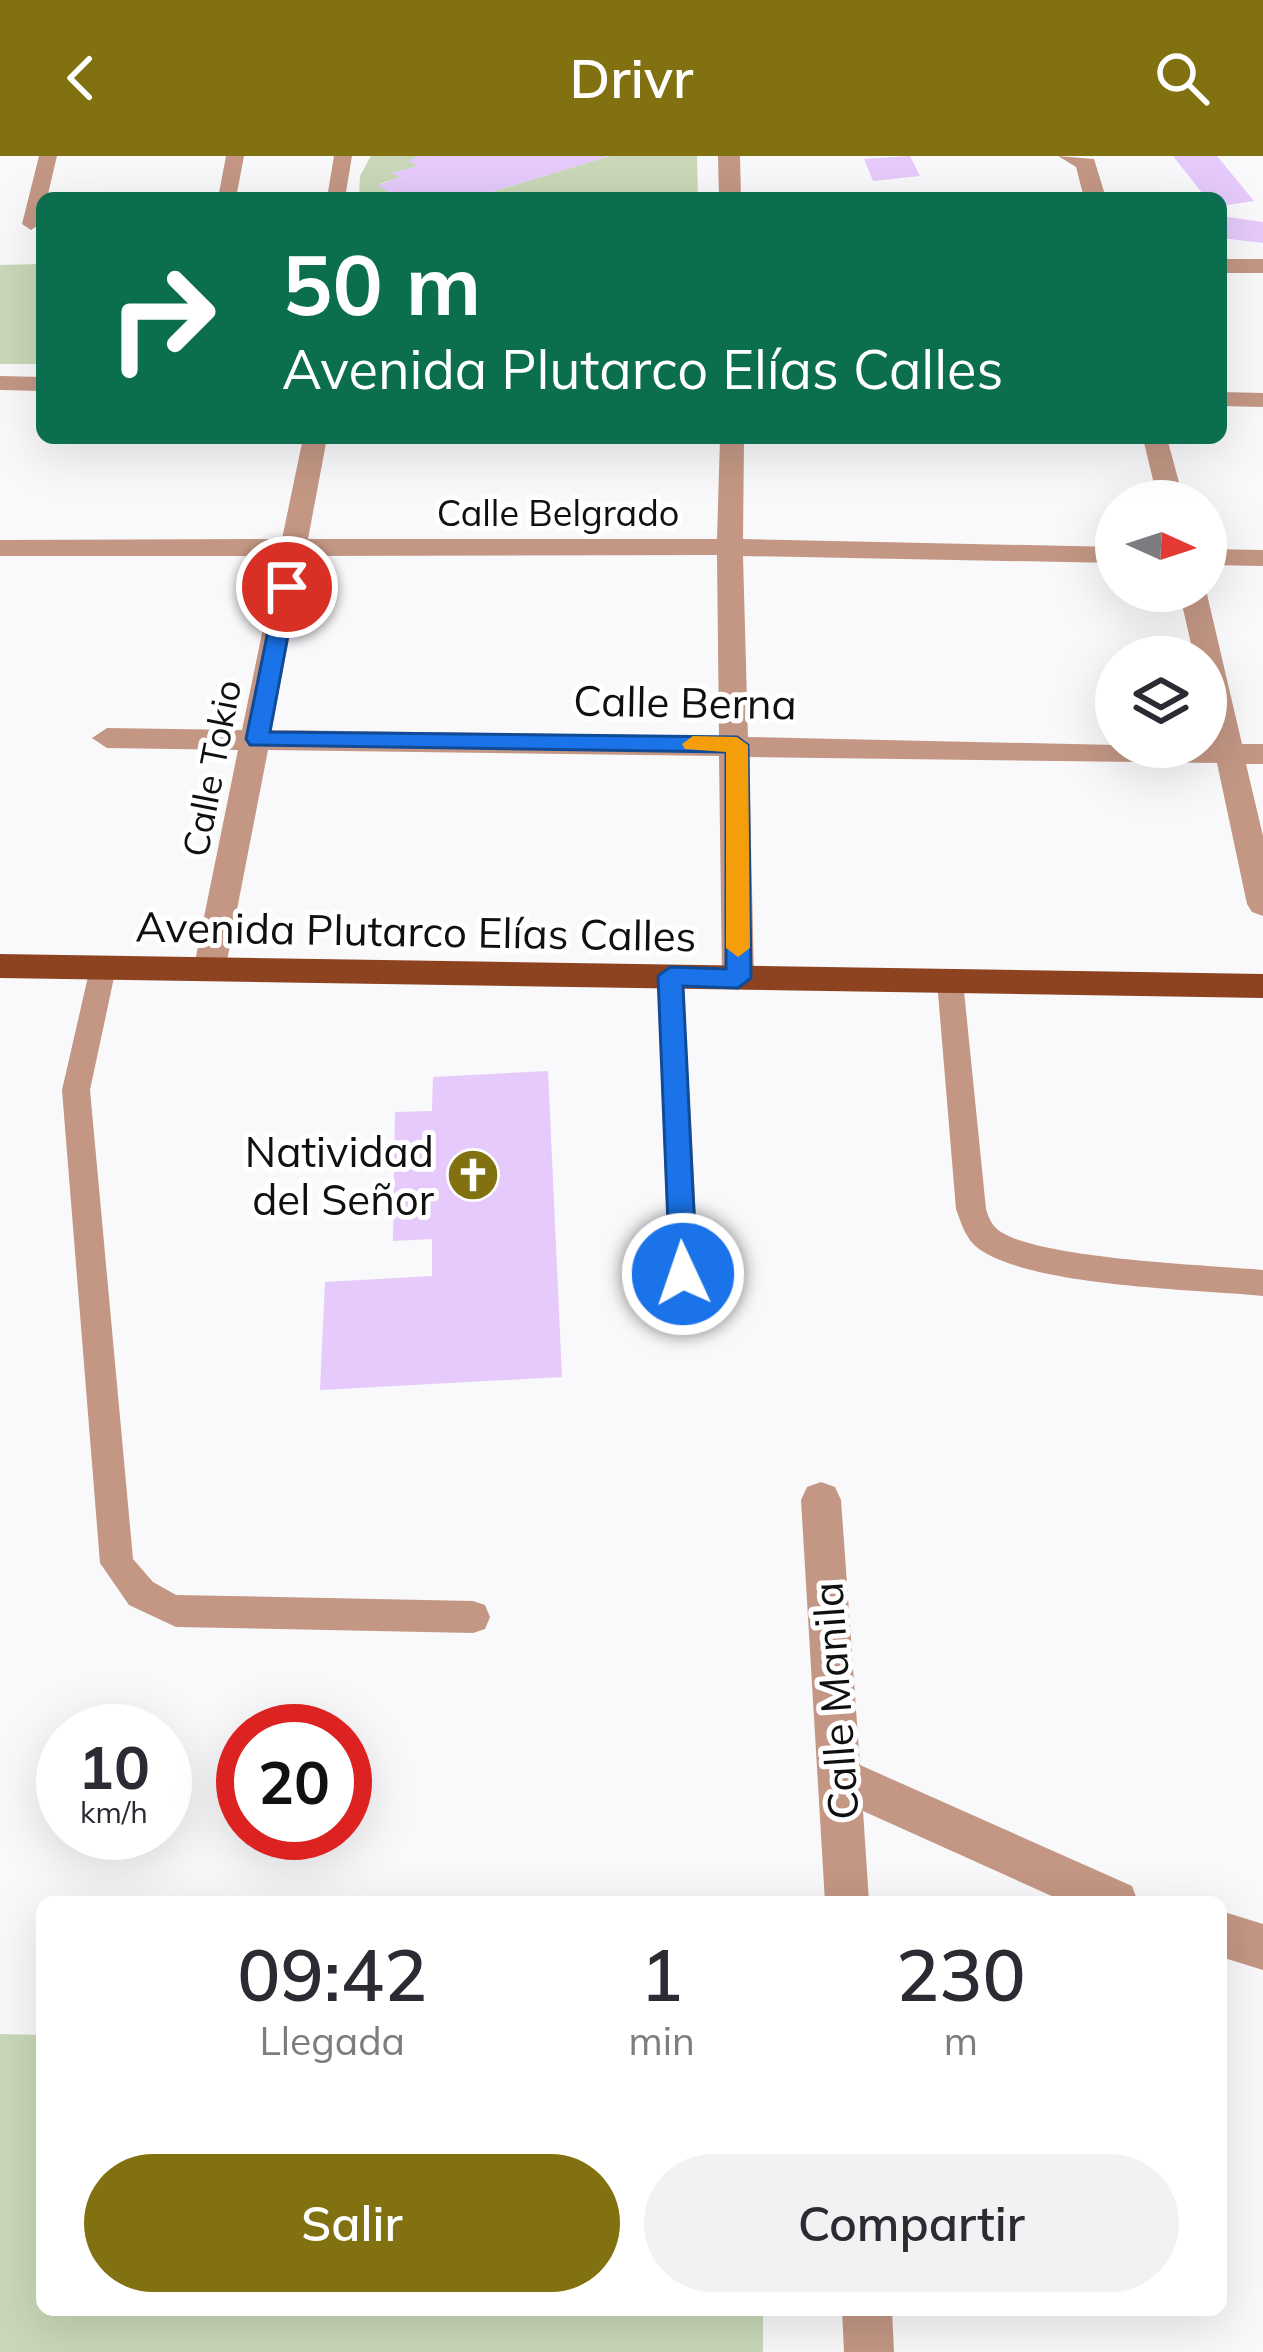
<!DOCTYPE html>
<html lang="es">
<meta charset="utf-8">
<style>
:root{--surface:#fff;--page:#f2f2f3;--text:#2b2b33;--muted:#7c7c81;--accent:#817111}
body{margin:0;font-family:Mulish,sans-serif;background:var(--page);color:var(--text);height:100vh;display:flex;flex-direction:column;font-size:45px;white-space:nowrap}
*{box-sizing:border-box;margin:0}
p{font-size:39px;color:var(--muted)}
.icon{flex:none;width:66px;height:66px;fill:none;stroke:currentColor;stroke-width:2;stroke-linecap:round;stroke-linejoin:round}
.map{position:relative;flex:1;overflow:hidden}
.sheet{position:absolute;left:36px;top:1740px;width:1191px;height:420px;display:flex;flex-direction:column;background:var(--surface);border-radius:18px;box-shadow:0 12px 48px #0002}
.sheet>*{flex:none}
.banner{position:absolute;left:36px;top:36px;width:1191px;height:252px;border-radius:18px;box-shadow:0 12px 48px #0002;background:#0b6e4f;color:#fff;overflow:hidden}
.needle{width:78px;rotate:93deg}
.fabs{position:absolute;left:1095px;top:324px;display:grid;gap:24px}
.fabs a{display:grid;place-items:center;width:132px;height:132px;border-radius:50%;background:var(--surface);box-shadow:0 12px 48px #0002;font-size:60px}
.speed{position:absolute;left:36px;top:1548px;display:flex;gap:24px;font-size:60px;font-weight:700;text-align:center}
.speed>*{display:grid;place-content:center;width:156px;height:156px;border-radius:50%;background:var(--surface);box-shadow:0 12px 48px #0002;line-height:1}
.speed small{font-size:30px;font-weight:400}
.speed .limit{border:18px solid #d22;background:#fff;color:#111}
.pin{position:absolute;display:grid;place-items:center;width:102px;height:102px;color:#fff;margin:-51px;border:6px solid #fff;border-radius:50%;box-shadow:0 3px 12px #0007}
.me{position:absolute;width:132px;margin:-66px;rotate:357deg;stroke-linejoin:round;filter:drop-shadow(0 0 9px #0008)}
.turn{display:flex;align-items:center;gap:42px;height:252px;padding:0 48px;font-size:54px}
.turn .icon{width:156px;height:156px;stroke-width:2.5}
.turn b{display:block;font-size:84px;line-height:102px}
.eta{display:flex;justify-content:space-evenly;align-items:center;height:204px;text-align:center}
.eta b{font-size:72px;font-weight:600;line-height:84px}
.primary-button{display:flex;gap:24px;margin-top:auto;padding:24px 48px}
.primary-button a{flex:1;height:138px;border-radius:72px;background:var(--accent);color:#fff;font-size:48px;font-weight:600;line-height:138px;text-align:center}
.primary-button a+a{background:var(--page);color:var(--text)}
header{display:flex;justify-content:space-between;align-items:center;height:156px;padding:0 48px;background:var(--accent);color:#fff;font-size:54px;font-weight:600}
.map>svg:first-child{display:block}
.green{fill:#c9d8b8}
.building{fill:#e5cafb}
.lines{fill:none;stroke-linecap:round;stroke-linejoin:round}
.lane{fill:#c39784;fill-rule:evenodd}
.street{fill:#c39784;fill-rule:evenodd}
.primary{fill:#8d4320;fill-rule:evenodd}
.route{fill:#1a73e8;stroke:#114b97;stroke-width:3}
.slow{fill:#f59e0b}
.labels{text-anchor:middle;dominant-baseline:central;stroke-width:10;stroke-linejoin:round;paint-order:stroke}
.far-street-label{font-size:36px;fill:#101010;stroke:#fff}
.street-label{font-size:42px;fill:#101010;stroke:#fff}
.poi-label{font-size:42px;fill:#101010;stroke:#fff;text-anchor:end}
</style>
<header><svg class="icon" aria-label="back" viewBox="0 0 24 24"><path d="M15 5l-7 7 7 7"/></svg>Drivr<svg class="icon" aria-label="search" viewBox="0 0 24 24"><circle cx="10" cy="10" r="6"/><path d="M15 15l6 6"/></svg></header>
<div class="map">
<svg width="1263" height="2196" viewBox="0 0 1263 2196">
<rect width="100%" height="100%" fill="#f9f9fb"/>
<g class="green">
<path d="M371,0H419L418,10L392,17L401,21L379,28L398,42H359L360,20Z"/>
<path d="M609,0H697L698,42H472Z"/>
<path d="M42,108V208H0V109Z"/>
<path d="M0,1878L42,1879V2154H763V2196H0Z"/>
</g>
<g class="building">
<path d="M419,0H605L606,1L472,42H398L378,29L401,21L390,17L418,10L408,5Z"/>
<path d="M910,0L920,20L873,25L864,3Z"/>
<path d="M1173,0H1217L1254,45L1221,50V42H1206Z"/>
<path d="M1221,60L1263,66V87L1221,82Z"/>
<path d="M548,915L562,1221L320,1234L325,1126L432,1120V1083L393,1085L395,956L432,955L433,921Z"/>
</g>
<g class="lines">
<g class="lane">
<path d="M39,0H57L47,42H42L40,68L31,74L22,68Z"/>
<path d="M226,0H244L236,42H218Z"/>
<path d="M334,0H352L345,42H327Z"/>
<path d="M103,802L116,812L90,934L133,1403L153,1426L176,1439L473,1445L485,1449L490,1461L485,1473L473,1477L176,1471L129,1449L100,1407L62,934L90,812Z"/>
<path d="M670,810L683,820L699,1118L695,1127L684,1131L673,1127L669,1118L657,820Z"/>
<path d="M950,815L963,825L986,1053C989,1063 992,1070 1001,1076C1044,1103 1206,1109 1263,1114V1140C1193,1133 1034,1131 979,1093C966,1084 961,1067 956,1053L937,825Z"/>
</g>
<g class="street">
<path d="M718,0H740L741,42H719Z"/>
<path d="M1058,0L1094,3L1106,42H1084L1076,11Z"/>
<rect x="1221" y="103" width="42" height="14"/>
<path d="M0,220L42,221V235L0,234Z"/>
<path d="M1221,236L1263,237V251L1221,250Z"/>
<path d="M303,282H327L308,383H717L720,282H744L743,383L1116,391V407L743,400L748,581L1206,591L1212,587L1206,557V501H1194L1179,435L1206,434L1242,588H1263V608H1246L1263,680V760L1252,756L1247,748L1217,607L749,601L754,822L749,831H727L722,822L719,600L268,594L225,815L220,824H198L193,815L238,594L107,592L92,582L107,572L242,574L278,400H0V384L282,383ZM717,399L719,580L271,574L305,400Z"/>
<path d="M1143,282H1167L1184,345H1158Z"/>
<path d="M1206,393L1263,394V410L1206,409Z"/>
<path d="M821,1326L835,1331L841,1344L860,1609L1132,1730L1138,1746H1065L863,1655L869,1746H825L801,1344L807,1331Z"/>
<path d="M1221,1755L1263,1768V1814L1221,1801Z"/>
<path d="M842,2154H892L894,2196H844Z"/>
</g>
<path class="primary" d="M0,798L1263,818V842L0,822Z"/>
</g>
<path class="route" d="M287,425L297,431L270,576L737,581L748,589L751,822L738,832L683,830L697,1118L693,1126H674L670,1118L658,820L670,811L726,813V596L250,589L246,583L277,431Z"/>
<path class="slow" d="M693,580L737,581L748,589L750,792L738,801L726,792V596L685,593L682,588Z"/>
<defs>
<g id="church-disc" transform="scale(2.7)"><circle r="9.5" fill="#817111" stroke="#fff"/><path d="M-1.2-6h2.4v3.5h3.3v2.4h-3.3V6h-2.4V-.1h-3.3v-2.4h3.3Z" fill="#fff"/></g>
</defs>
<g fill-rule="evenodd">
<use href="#church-disc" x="473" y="1019"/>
</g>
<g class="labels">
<g class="far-street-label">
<text x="558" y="356">Calle Belgrado</text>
<text transform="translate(211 612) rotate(-79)">Calle Tokio</text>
</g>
<g class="street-label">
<text transform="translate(685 546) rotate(1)">Calle Berna</text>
<text transform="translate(416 775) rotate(1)">Avenida Plutarco Elías Calles</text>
<text transform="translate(835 1545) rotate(-94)">Calle Manila</text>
</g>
<g class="poi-label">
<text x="434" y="995">Natividad<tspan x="434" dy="48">del Señor</tspan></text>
</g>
</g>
</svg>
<div class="fabs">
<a><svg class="needle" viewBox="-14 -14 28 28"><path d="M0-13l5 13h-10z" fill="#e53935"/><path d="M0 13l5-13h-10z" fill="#7c7c81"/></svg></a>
<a><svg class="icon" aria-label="layers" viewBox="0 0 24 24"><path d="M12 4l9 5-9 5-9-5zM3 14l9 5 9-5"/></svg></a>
</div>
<div class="speed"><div>10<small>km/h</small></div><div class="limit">20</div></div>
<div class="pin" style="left:287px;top:431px;background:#d93025"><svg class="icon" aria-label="arrive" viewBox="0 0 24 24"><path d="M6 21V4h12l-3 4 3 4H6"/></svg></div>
<svg class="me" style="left:683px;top:1118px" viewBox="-20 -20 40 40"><circle r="17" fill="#1a73e8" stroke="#fff" stroke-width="3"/><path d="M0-11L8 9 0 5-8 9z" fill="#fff"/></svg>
<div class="banner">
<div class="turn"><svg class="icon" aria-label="right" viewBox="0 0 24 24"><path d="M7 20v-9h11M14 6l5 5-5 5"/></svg><div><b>50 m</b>Avenida Plutarco Elías Calles</div></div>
</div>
<section class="sheet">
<div class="eta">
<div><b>09:42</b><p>Llegada</p></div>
<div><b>1</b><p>min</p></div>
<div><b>230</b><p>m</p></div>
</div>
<div class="primary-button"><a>Salir</a><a>Compartir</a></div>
</section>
</div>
